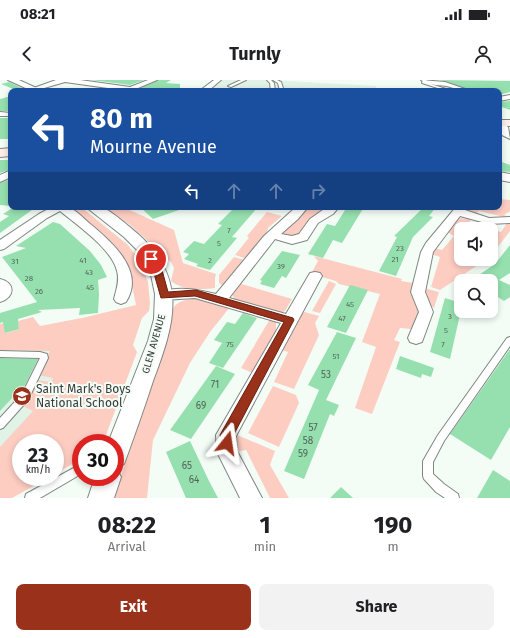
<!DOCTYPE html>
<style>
:root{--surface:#fff;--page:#f2f2f2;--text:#202124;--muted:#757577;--accent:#9a311a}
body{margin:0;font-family:"Fira Sans",sans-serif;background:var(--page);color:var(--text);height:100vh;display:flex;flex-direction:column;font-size:15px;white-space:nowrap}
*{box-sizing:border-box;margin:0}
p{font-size:13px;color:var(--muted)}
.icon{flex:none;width:22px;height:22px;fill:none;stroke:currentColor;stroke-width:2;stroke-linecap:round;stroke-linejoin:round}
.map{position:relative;height:418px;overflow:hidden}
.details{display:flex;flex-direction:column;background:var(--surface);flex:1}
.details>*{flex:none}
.top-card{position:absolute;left:8px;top:8px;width:494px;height:122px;border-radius:8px;box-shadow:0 2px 6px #0003;background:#1a4fa0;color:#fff;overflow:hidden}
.tools{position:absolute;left:454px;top:142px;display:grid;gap:8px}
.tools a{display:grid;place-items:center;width:44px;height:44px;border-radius:8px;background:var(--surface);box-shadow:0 2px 6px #0003;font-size:20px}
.speed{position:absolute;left:12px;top:354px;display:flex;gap:8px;font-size:20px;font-weight:700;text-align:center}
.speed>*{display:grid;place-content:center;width:52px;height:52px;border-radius:50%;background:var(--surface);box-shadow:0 2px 6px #0003;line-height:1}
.speed small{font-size:10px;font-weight:400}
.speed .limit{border:6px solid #d22;background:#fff;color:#111}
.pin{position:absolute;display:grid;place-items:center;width:34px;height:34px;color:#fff;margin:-17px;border:2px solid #fff;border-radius:50%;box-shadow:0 1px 4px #0007}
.me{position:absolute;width:44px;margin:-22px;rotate:15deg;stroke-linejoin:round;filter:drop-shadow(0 0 3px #0008)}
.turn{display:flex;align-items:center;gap:14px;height:84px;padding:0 16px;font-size:18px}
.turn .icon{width:52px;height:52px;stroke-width:2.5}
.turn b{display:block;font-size:28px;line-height:34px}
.lanes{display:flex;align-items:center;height:38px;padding:0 16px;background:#0003;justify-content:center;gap:20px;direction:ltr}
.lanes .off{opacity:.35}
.eta{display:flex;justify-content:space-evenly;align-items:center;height:68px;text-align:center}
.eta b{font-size:24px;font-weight:700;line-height:28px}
.action{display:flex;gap:8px;margin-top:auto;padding:8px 16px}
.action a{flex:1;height:46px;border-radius:8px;background:var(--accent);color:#fff;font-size:16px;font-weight:700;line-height:46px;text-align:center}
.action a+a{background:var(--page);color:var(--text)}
.status{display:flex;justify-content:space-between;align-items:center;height:28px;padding:0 20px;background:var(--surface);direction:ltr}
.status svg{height:11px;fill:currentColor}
header{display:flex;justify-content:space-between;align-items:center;height:52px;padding:0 16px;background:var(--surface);font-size:18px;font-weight:700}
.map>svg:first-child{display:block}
.built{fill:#e1f2e6}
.green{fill:#fdcdc2}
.building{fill:#96e0af}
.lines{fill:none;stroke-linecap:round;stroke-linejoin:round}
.service-casing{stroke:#7f8781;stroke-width:2}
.minor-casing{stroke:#7f8781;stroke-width:2}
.tertiary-casing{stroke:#7f8781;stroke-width:2}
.secondary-casing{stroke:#7f8781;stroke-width:2}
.service{fill:#fff;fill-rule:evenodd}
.minor{fill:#fff;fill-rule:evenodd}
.tertiary{fill:#fff;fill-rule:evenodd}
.secondary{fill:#fcede9;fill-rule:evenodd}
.route{fill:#9a311a;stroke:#642011}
.labels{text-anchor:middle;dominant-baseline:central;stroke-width:4;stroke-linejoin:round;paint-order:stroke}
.number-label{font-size:8px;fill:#516658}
.street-label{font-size:10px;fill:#3a3d3b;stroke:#f3fdf6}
.near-number-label{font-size:10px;fill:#516658}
.near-poi-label{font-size:12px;fill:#3a3d3b;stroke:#f3fdf6;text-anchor:start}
</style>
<div class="status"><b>08:21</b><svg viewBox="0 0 49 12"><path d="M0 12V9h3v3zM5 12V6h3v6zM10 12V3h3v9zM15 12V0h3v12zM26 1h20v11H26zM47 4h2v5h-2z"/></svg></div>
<header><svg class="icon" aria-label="back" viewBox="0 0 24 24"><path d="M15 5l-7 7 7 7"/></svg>Turnly<svg class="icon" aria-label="person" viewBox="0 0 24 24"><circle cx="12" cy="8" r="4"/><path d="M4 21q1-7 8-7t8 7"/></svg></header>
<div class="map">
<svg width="510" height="418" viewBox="0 0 510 418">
<rect width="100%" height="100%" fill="#f3fdf6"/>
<g class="built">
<path d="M222,0H272L376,6V11H208L212,7Z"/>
<path d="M82,238L38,330L0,372V255Z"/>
</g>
<g class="green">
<path d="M499,119L510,120V131L504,135L507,136L504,137L479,131L475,135L468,132L466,129L467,127H499Z"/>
<path d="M71,127H81L128,165L139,180L148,202L150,223L149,231L142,238L133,265L137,272L103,363H81V379L55,394V363H21V397H50L12,418H0V367L33,331L23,326L28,319L36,300L51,302L53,298L38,295L50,271L0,270V244L4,243L6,253L19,249L18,241L33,237L40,246L82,238L136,225C132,205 129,185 116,168Z"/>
<path d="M104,127H123L174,150L183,183L216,194L215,198V208C203,210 181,210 171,201L174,188L171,182L129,144Z"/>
<path d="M306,127H330C319,137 300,164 283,153V151L296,141Z"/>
<path d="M267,132L282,136L268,148L266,156L247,179L235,175L247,160L249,158L247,156Z"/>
<path d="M459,138L472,139L469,142L491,149H461V179H487L440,210L431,207L440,177L431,174L434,168L442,170L454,156L447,152Z"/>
<path d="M507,143H510V151L491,176V149L501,152Z"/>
<path d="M314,176L402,199L401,201L413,203L412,215L419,227V232L414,246L411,249L400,248L394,260L400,262L372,334L355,328L376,267L362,262L380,214L339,204L336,201L311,194L318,181Z"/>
<path d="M234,177L245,180L224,207L219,203V195Z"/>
<path d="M329,201L336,204L320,233L312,231Z"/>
<path d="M238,203L292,219L285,231L280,233L236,221L232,215Z"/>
<path d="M424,208L439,212L434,228C426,223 425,217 424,208Z"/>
<path d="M196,218L230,227L210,252L190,283L153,360L147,418H114L169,248C172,226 172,222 196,218Z"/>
<path d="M301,231L319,236L315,243L319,255L294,309L274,302L288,272L279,269Z"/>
<path d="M270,239L276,242V252L253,293L241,288Z"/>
<path d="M273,306L296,315L299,323L279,367L248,353Z"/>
<path d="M235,354L275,371L270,385L289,418H270L246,370L234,372Z"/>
</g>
<g class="building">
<path d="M91,0H144L130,5Z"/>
<path d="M158,0H171L166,3L180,4V11H155L141,8Z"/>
<path d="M439,0L510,1V12L499,15V11H472L445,1Z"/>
<path d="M9,2L28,11H18L1,4Z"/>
<path d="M11,16V31H0V19Z"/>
<path d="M510,21V30L499,26V22Z"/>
<rect x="0" y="38" width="11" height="21"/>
<path d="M0,80H11V89L0,93Z"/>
<path d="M499,81L510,85V92L499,91Z"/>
<path d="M11,99V126L0,125V103Z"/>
<path d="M14,127H36L0,153V142L9,136L3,134Z"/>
<path d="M140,127H182V129L153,139Z"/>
<path d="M235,127H258L232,157L237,158L210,190L196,186L198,184L184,179L189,174L183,172L194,161L204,164L222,145L218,144Z"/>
<path d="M347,127H364L342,163L333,160L323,178L308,174L327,144L335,146Z"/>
<path d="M424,127H436L429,136L433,137L413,157L396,196L379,191L397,157L394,156Z"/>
<path d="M53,142L60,144L90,171L101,185L107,197L98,200L99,214L98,233L79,235L80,228L38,230L42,232L18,239L19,249L5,253L3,242L0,243V233L37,222L2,177L26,168L16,166Z"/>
<path d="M510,165V193L499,200L510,205V217L504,221L498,217L491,222V201H470L495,184Z"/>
<path d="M282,171L300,175L286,198L282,196L274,208L260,204L262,201L260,200Z"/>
<path d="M350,205L368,210L346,253L327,247Z"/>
<path d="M445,218L461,223V230L450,279L430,272Z"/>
<path d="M243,233L257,238L223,288L209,283L222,263L214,260L227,242L235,244Z"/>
<path d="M337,252L356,258L326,320L339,325L334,336L330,334L304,399L284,391L319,310L308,305Z"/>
<path d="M510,269V347L491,380L450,354Z"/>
<path d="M400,276L434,288L431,297L422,294L421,298L396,289Z"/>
<path d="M0,278L38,279L21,313L17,317H13L0,331Z"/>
<path d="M216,286L235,294L191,359L170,350Z"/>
<path d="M190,361L209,401L218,418H186L166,372Z"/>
<path d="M493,390L510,401V418H477Z"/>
<path d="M341,407L353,418H330Z"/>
</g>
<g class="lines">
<g class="service-casing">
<g id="service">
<path d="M241,0H246L231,7L228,6Z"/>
<path d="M267,0H271L274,3L275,11H271L270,3Z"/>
<path d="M273,0H277L281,2L284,11H280L278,3Z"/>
<path d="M423,0H427L425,2L452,11H447L422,3Z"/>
<path d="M510,257V266L444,361L433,382V394L444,404L458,414L459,418H445L436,412L424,399L423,396V381L438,355L507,258Z"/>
<path d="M0,271L40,272L47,274L48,278L28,320L3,348L0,349V338L22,314L40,278L0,277Z"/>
<path d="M81,384V394L40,418H25L26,414Z"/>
</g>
</g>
<g class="minor-casing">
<g id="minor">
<path d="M56,0H80L130,7L148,0H157L131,11H122V10L65,2L34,11L31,9Z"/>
<path d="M214,0H221L208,11H201L202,9Z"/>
<path d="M421,0L445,2L471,11C462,11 455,8 446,6C436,4 429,7 421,0Z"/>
<path d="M510,15V19L499,21V17Z"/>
<path d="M0,32L11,33V36H0Z"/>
<path d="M499,41L508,47L510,59L502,55L499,47Z"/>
<path d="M11,90V97L0,102V95Z"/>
<path d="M52,127C57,127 65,125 70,128C77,131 83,138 89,143C111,161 146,191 126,222L121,224L116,222L114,219C116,211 120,200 117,191C112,169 78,146 60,131L47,138L4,169L0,170V160L39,134Z"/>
<path d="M296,127H308L298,139L281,154L292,156L299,154L310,139L327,127H339L333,134L318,143L307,160L292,164L275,159L229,218L286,234L310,193L315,192L320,193L322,196L236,356L237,371L262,418H240L217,372L216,355L281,243L195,218L164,220L159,218L157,215L159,212C179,206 197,209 216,214L264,156Z"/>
<path d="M456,127H468L465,130L489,138L510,137V143L489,144L460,136L433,172L425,212L433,232L422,262L416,264L410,262L408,258L419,232L411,212L421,172L426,163Z"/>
<path d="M0,199C15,202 16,217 0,222Z"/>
</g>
</g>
<g class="tertiary-casing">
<g id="tertiary">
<path d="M8,0H19L43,11H32Z"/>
<path d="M499,92L510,94V102L499,100Z"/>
<path d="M86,127C91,127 97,126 101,127C109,129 131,148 138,154C189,200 174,245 153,301C145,326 136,351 127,376L124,384L115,387V363H108L148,261L154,239L155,214L150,190L141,174L124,157Z"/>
<path d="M115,388L117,389L121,397L114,418H88L95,397H115Z"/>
</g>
</g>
<g class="secondary-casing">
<g id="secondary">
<rect x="499" y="40" width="11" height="6"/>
<path d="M11,68V76L0,77V69Z"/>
</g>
</g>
<use href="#service" class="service"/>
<use href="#minor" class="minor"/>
<use href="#tertiary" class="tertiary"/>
<use href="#secondary" class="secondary"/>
</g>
<path class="route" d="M151,176L154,177L162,190L168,212L196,210L293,238L294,240L233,356V363L231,367L227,369L222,367L220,355L284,242L195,216L161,218L153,190L146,179Z"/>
<defs>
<g id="school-disc" transform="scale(1)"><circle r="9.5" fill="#9a311a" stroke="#f3fdf6"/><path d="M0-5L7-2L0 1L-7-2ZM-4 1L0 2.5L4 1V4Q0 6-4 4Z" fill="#fff"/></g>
</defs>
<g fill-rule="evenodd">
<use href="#school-disc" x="22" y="316"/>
</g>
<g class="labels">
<g class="number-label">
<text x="229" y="150">7</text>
<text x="219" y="163">5</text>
<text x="400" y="168">23</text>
<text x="395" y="179">21</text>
<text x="83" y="180">41</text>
<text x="210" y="180">2</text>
<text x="15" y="181">31</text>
<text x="281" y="186">39</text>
<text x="89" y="192">43</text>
<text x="29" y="198">28</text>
<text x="90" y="207">45</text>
<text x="39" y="211">26</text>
<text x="350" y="224">45</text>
<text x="450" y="236">3</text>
<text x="342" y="238">47</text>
<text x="446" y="250">5</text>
<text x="230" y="264">75</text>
<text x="443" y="264">7</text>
<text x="336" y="276">51</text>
</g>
<g class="street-label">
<text transform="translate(154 264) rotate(-74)">GLEN AVENUE</text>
</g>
<g class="near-number-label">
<text x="326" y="295">53</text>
<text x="215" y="305">71</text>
<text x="201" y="326">69</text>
<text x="313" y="348">57</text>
<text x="308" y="361">58</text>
<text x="303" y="374">59</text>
<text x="187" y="386">65</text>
<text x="194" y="400">64</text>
</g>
<g class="near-poi-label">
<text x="36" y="309">Saint Mark's Boys<tspan x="36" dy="14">National School</tspan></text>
</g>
</g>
</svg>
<div class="tools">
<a><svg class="icon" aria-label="sound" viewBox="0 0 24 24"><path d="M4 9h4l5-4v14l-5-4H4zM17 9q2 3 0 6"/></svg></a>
<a><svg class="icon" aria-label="search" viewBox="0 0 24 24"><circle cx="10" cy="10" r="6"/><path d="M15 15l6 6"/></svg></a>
</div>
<div class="speed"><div>23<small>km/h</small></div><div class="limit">30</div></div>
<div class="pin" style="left:151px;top:179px;background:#d93025"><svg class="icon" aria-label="arrive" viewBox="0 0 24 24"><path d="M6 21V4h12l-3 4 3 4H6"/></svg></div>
<svg class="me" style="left:227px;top:363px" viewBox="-20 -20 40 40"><path d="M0-17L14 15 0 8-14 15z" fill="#9a311a" stroke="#fff" stroke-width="4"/></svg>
<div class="top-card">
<div class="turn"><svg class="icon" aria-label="left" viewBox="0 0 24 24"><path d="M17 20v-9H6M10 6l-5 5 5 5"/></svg><div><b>80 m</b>Mourne Avenue</div></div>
<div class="lanes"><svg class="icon" aria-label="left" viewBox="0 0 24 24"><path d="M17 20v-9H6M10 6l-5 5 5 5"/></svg><svg class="icon off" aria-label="ahead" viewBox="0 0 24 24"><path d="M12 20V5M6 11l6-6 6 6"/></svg><svg class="icon off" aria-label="ahead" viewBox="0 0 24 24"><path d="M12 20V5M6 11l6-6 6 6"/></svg><svg class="icon off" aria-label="right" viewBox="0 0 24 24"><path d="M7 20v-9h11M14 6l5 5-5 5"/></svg></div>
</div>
</div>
<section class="details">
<div class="eta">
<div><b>08:22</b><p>Arrival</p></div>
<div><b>1</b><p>min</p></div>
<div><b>190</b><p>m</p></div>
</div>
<div class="action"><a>Exit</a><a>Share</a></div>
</section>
